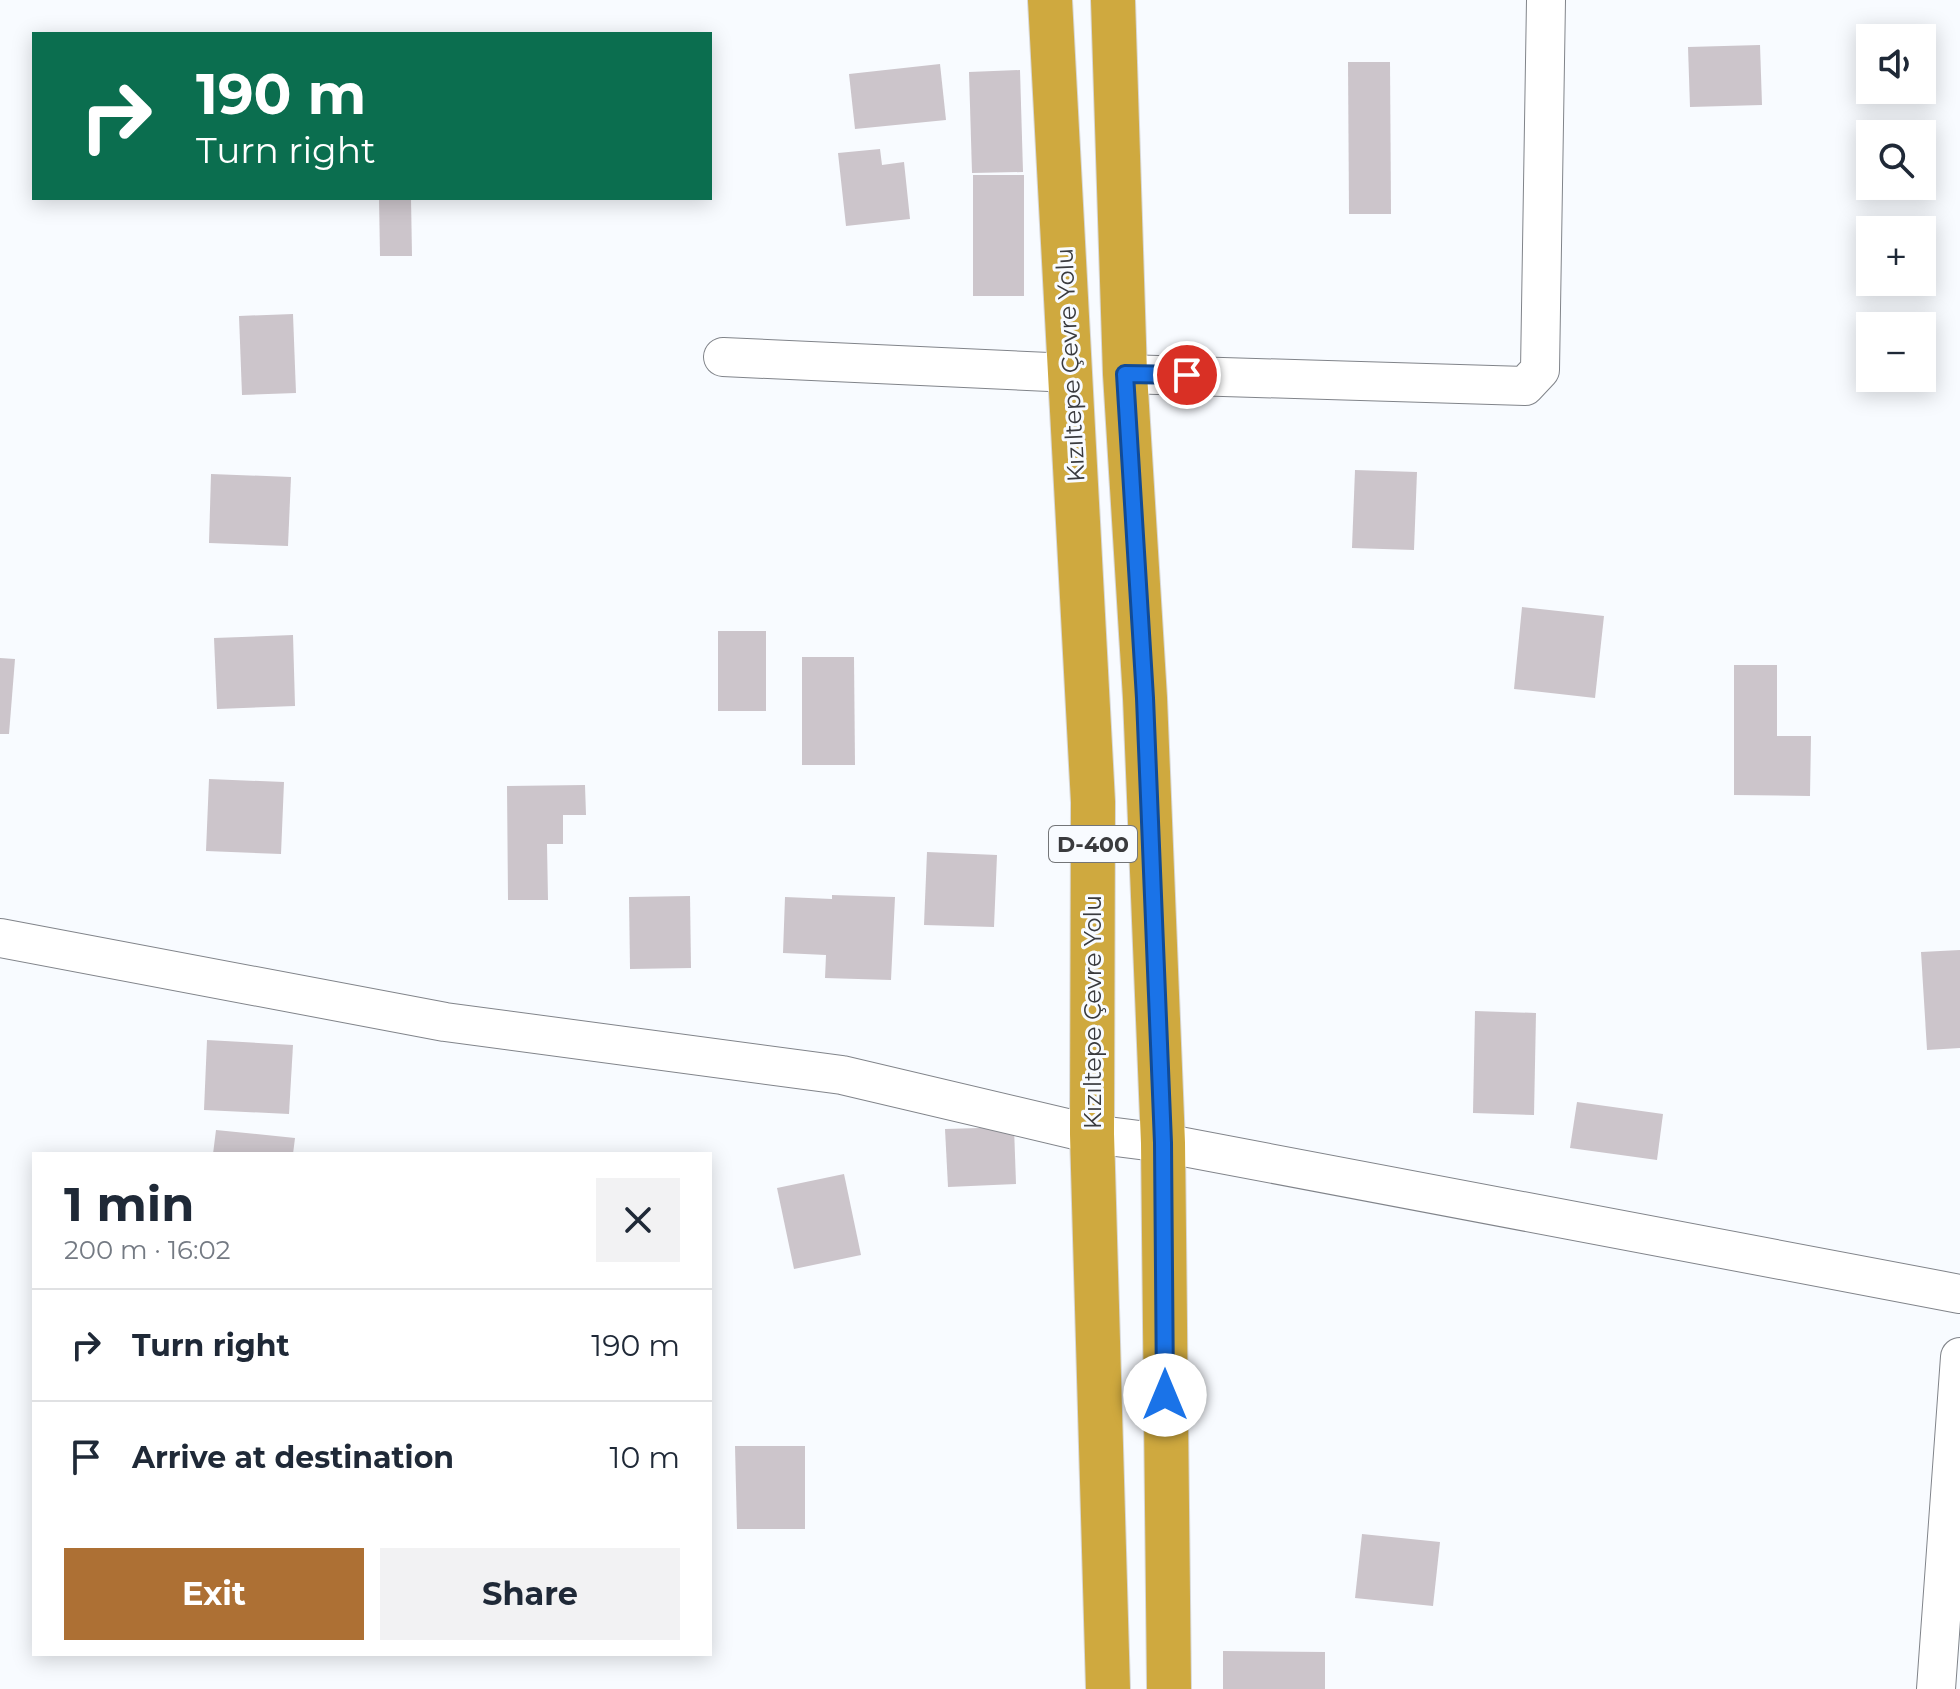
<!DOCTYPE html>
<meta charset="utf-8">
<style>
:root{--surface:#fff;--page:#f2f2f3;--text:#1f2937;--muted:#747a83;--line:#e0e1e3;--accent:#ad7034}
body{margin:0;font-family:Montserrat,sans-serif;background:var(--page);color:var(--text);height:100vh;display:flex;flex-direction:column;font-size:30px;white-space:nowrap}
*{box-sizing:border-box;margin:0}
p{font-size:26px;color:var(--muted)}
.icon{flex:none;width:44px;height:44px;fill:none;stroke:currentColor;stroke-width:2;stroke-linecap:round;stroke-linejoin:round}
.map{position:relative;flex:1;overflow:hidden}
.drawer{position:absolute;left:32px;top:1152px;width:680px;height:504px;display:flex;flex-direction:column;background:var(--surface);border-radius:0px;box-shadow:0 4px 20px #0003}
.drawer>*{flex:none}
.guide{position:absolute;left:32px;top:32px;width:680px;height:168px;border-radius:0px;box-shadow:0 4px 20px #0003;background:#0b6e4f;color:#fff;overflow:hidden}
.fabs{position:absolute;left:1856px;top:24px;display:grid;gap:16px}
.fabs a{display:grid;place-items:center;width:80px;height:80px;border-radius:0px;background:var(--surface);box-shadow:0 4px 20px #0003;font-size:40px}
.pin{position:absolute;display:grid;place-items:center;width:68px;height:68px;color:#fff;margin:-34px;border:4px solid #fff;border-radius:50%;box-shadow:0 2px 8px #0007}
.me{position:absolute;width:88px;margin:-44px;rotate:0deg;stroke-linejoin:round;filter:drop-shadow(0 0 6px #0008)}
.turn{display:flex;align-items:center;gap:28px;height:168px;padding:0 32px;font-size:36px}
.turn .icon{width:104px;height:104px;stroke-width:2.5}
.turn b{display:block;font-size:56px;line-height:68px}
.round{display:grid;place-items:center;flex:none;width:84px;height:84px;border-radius:0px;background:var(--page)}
.head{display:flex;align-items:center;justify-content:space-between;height:136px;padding:0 32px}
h1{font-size:48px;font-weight:700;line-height:60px}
.cta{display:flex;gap:16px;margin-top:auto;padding:16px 32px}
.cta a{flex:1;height:92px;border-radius:0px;background:var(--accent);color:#fff;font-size:32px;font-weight:700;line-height:92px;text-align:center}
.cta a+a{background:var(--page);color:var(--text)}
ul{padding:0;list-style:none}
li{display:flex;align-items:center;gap:24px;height:112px;padding:0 32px;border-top:2px solid var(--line)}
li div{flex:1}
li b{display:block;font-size:30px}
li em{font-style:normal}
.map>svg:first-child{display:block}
.building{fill:#ccc5cb}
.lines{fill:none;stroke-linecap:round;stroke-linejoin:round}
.street-casing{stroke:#81848a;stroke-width:40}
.highway-casing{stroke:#d8d8d8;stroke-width:46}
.street{stroke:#fff;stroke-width:38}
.highway{stroke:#cfa93f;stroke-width:44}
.route-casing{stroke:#114b97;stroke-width:20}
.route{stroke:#1a73e8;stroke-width:14}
.labels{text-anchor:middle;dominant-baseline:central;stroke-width:6;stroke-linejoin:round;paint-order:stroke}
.shield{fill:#f8fbff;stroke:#737578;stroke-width:2}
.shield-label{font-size:22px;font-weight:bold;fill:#3a3b3e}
.street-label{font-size:24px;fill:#3a3b3e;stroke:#f8fbff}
</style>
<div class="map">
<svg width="1960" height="1689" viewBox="0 0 1960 1689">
<rect width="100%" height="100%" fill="#f8fbff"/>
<g class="building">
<path d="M1760,45L1762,105L1690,107L1688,47Z"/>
<path d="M1348,62H1390L1391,214H1349Z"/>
<path d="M940,64L946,120L855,129L849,74Z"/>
<path d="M1020,70L1023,172L972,173L969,72Z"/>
<path d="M880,149L882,165L904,162L910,219L846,226L838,153Z"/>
<rect x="973" y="175" width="51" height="121"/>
<path d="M379,198H411L412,256H380Z"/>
<path d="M293,314L296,393L242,395L239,316Z"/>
<path d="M1355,470L1417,472L1414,550L1352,548Z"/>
<path d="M211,474L291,477L288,546L209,543Z"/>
<path d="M1522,607L1604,616L1595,698L1514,689Z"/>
<rect x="718" y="631" width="48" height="80"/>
<path d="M293,635L295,706L217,709L214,638Z"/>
<path d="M802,657H854L855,765H802Z"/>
<path d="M0,658L15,659L9,734H0Z"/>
<path d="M1734,665H1777V736H1811L1810,796L1734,795Z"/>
<path d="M209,779L284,782L281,854L206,851Z"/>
<path d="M585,785L586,815H563V844H547L548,900H508L507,786Z"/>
<path d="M927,852L997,855L994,927L924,925Z"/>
<path d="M832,895L895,897L891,980L825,978L826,955L783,953L785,897L832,899Z"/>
<path d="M690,896L691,968L630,969L629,897Z"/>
<path d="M1960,950V1048L1927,1050L1921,952Z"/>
<path d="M1475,1011L1536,1013L1534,1115L1473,1113Z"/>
<path d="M207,1040L293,1045L289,1114L204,1110Z"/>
<path d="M1577,1102L1663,1114L1657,1160L1570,1148Z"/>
<path d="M1014,1127L1016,1184L948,1187L945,1129Z"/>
<path d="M216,1130L295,1138L293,1154H213Z"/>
<path d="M844,1174L861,1255L794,1269L777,1188Z"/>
<path d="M735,1446H805V1529H737Z"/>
<path d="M1362,1534L1440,1542L1433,1606L1355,1598Z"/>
<path d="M1223,1651L1325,1652V1689H1223Z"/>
</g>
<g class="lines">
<g class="street-casing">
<g id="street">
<path d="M723,357L1071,373"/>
<path d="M1125,374L1525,386L1540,370L1546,0"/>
<path d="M0,938L445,1022L842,1075L1092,1134L1163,1143L1960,1294"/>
<path d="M1936,1689L1960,1357"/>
</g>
</g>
<g class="highway-casing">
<g id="highway">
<path d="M1050,0L1093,802L1092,1134L1108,1689"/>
<path d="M1113,0L1125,374L1145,698L1163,1143L1169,1689"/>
</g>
</g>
<use href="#street" class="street"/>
<use href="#highway" class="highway"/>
</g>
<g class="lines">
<g class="route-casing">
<path id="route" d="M1165,1395L1163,1143L1145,698L1125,374L1187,375"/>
</g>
<use href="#route" class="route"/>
</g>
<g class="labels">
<rect class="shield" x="1049" y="826" width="88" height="36" rx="6"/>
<g class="shield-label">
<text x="1093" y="844">D-400</text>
</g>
<g class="street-label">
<text transform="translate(1070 365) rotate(-93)">Kızıltepe Çevre Yolu</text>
<text transform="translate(1092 1012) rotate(-90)">Kızıltepe Çevre Yolu</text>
</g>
</g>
</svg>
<div class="fabs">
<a><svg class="icon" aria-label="sound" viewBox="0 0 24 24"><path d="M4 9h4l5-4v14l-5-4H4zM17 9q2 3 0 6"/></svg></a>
<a><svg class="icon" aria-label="search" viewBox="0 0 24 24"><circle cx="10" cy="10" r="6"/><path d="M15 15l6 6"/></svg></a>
<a>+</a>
<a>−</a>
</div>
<div class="pin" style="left:1187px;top:375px;background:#d93025"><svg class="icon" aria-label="arrive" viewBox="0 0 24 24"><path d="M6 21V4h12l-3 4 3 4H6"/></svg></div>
<svg class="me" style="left:1165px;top:1395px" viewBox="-20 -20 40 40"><circle r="19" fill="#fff"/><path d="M0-13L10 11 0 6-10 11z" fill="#1a73e8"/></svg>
<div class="guide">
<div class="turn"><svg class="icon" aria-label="right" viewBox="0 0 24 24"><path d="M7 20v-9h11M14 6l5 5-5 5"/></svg><div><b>190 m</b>Turn right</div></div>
</div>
<section class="drawer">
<div class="head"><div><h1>1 min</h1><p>200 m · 16:02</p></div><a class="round"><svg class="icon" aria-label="close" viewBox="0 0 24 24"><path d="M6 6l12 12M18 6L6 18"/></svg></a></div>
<ul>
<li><svg class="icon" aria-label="right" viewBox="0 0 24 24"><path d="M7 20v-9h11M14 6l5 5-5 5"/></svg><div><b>Turn right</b></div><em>190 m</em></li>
<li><svg class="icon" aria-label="arrive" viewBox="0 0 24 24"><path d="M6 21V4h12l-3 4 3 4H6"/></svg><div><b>Arrive at destination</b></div><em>10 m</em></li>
</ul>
<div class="cta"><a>Exit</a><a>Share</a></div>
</section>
</div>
